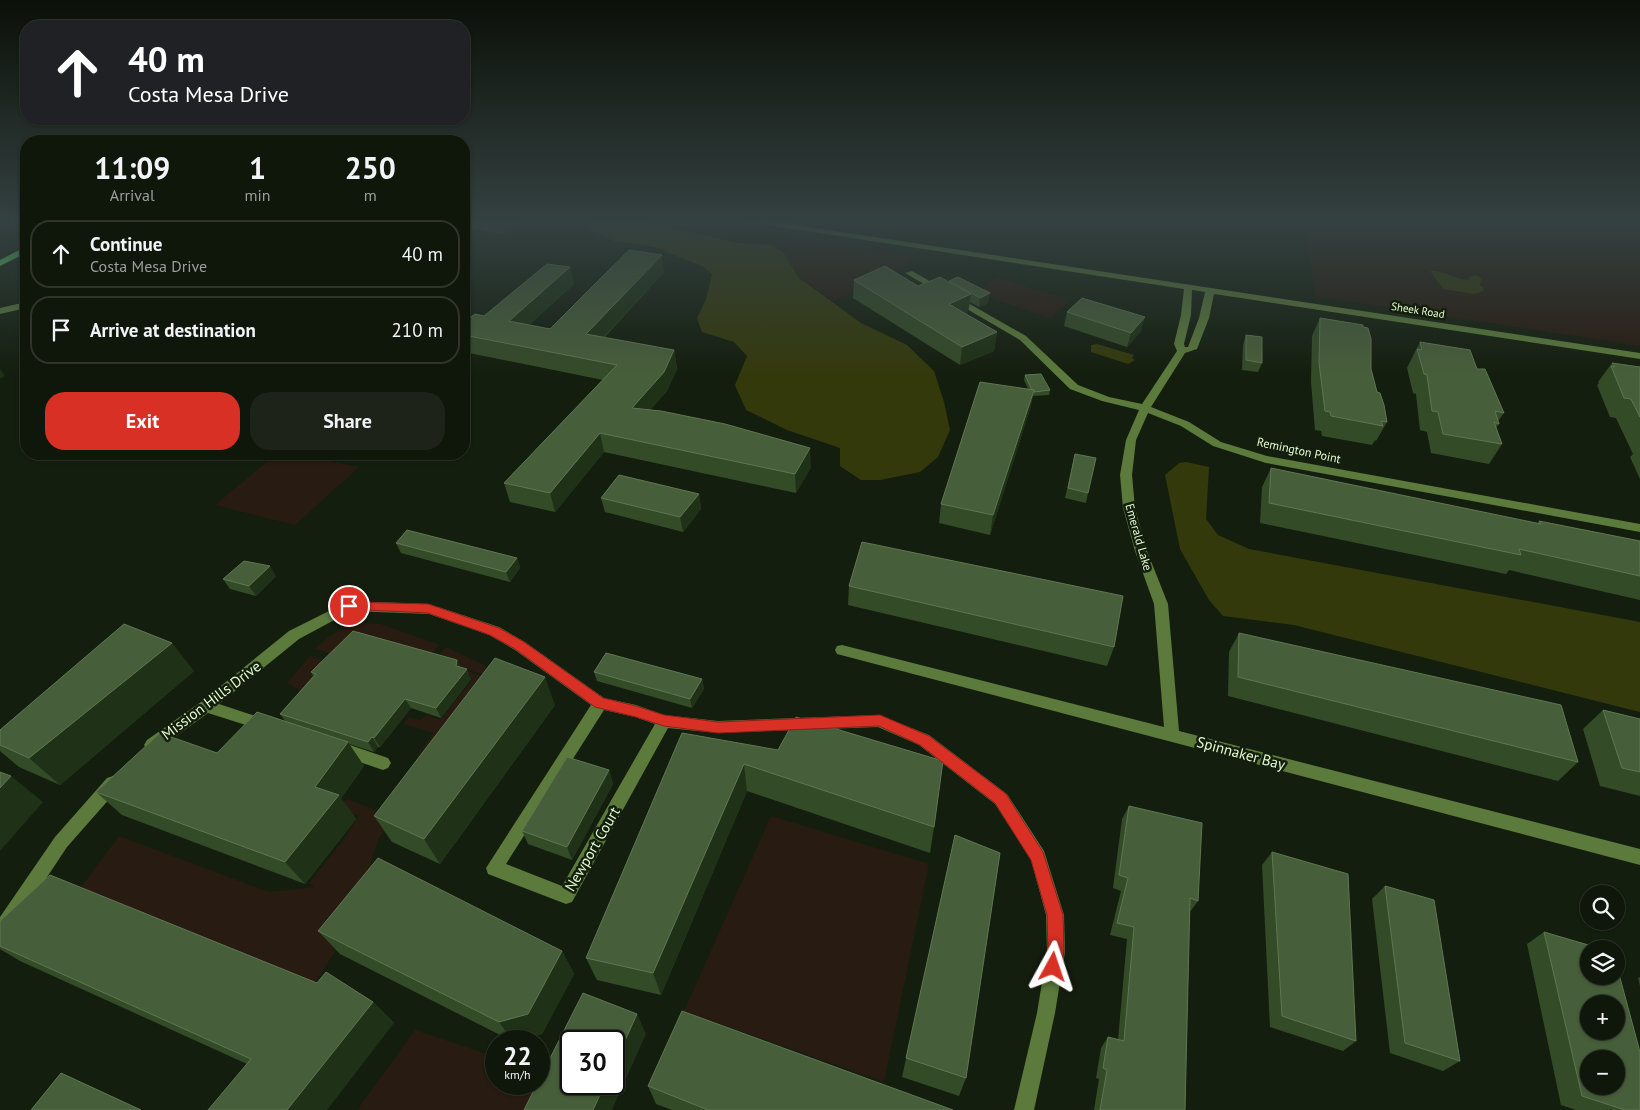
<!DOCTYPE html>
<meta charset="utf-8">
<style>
:root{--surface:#0f160a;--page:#1d2318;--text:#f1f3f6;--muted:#9b9f9c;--line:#2f352b;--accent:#d93025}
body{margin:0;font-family:"PT Sans",sans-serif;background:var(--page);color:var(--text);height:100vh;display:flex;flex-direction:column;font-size:19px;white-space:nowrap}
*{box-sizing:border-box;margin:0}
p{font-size:16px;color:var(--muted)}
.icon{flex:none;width:28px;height:28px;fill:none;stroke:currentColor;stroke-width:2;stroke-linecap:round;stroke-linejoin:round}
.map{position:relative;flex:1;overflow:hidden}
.details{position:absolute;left:20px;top:135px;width:450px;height:325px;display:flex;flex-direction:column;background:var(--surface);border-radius:20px;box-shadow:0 1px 4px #0004,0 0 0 1px var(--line)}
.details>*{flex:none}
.hud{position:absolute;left:20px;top:20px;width:450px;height:105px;border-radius:20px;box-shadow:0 1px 4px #0004,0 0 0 1px var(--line);background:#202124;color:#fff;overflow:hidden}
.fabs{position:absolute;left:1580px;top:885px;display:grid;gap:10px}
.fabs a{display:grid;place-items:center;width:45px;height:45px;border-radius:50%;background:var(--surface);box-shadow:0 1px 4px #0004,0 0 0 1px var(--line);font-size:25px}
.speed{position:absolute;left:485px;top:1030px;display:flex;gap:10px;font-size:25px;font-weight:700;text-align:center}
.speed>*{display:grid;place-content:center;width:65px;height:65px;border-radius:50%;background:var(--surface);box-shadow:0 1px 4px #0004,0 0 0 1px var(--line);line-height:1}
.speed small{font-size:12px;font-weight:400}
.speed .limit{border:2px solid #111;border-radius:8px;background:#fff;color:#111}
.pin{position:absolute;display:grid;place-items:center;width:42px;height:42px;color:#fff;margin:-21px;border:2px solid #fff;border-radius:50%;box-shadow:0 1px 5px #0007}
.me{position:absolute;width:55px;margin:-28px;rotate:5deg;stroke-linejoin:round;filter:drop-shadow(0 0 4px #0008)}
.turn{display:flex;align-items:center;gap:18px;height:105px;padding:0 25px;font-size:22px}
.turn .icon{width:65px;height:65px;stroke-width:2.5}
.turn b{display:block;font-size:35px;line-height:42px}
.eta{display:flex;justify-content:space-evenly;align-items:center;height:85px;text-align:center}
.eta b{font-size:30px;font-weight:800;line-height:35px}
.button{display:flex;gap:10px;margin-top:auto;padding:10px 25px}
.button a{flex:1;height:58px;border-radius:20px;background:var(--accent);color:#fff;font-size:20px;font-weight:800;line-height:58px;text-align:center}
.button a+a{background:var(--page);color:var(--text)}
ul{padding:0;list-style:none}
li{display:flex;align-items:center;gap:15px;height:68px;margin:0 10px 8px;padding:0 15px;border:2px solid var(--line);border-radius:20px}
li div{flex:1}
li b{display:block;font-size:19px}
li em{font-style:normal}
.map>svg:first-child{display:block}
.green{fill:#281b11}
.water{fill:#34390c}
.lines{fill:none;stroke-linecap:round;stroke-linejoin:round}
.minor{fill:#5b7a3c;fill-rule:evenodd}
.major{fill:#5ef36b;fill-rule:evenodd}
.wall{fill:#344b28}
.shaded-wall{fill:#1f3116}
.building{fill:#475e3a;stroke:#5f7751;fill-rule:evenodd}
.route{fill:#d93025;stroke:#8d1f18}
.labels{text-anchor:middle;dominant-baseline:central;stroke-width:5;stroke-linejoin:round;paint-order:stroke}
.far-street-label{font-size:11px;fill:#e2fbcf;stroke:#141e0e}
.street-label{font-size:12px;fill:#e2fbcf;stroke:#141e0e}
.near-street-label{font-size:15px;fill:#e2fbcf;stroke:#141e0e}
</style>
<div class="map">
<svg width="1640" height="1110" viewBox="0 0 1640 1110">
<rect width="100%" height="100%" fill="#141e0e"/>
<g class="green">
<path d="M1305,220H1640V346L1315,296Z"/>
<path d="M795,237L912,256L907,266L834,301L798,276L783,250Z"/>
<path d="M997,277L1069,300L1051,318L976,293Z"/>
<path d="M276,454H295L359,467L295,525L215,505Z"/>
<path d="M358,623L381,624L440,645L430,655L332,654L315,649C328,636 339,629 358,623Z"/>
<path d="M446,647L488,667L486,676L436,658Z"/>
<path d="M310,656L320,659L326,665L303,692L287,683Z"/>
<path d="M463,669L482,676L418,758L417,757L433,733L404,724L409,717L421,720L426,715L439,719L442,718L473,679L463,675Z"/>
<path d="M405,775L419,780L378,840L370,865L396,878L350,928L314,984L78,891L119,836L269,892L314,887L309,883L343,840L359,816L314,800L342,803L347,799L379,811Z"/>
<path d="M771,816L929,864L884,1082L684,1011Z"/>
<path d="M415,1030L496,1057V1084H537L524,1110H357Z"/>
</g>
<g class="water">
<path d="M613,220L652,224L738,243L771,245L784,253L798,277L861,323L907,345L934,371L944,402L950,430L938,457L920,472L880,480H861L840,466V448L787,430L746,410L735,385L747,356L734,342L702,332L697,318L706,299L712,274L704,267L655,247L614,241L587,228L596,223Z"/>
<path d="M1430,271C1444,270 1454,279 1469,280L1470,276C1475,275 1478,275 1482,279L1480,285L1484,288L1483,291L1474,294L1443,289Z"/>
<path d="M1097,344L1134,355L1132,358L1135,360L1128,364L1091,352V345Z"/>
<path d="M1186,462L1209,467L1206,519L1218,535L1249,549L1640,622V712L1294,625L1223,616L1209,600L1180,549L1165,475L1179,463Z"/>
</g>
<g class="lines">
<g class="minor">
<path d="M744,220H762L1640,353V359L1214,294L1209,318L1197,349L1185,353L1151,407L1189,422L1221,442L1267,456L1640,524V532L1266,463L1213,446L1181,426L1148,413L1136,440L1132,475L1135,508L1147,551L1168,604L1179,731L1640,849V865L837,654L835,650L837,646L842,645L1164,727L1154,604L1135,551L1123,508L1120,475L1126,440L1139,410L1102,401L1070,389L1020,340L905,273L912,271L1026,336L1078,385L1109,397L1142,404L1177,351L1174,344L1181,315L1184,289L748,222ZM1192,290L1205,292L1199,318L1188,347H1185L1184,344L1191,315Z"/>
<path d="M26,302V308L0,314V308Z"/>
<path d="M349,601L429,604L499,627L525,642L604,698L636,705L664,715L718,721L879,715L929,735L1007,794L1044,851L1064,915L1065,952L1055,1013L1034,1110H1014L1037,1013L1047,952L1046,915L1031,860L995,804L919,745L878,727L718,733L668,728L572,902L566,904L488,874L486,868L591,705L515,650L489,635L429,614L351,611L299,639L219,704L270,721L272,725L270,729L265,731L208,713L157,750L152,752L147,750L144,745L147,740L201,702L289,631ZM604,710L635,717L655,724L562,886L506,864Z"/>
<path d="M341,742L388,758L391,763L388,768L383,770L336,754L333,749L336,744Z"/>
<path d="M113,776L119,778L121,783L119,788L67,847L6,939L0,942V917L55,837L107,778Z"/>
</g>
<path class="major" d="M23,248H26V253L0,266V260Z"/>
</g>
<g class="wall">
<path d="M464,220H522L505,234L464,227Z"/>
<path d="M570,267L574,284L529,325L550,329L664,272L604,338L674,350L677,369L667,391L650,410L811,467L796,493L604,452L555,512L510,502L504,483L603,380L464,352V322L484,316Z"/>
<path d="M854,280L918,286L949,282V281L988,303L979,307L970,302L968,312L965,314L997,332L994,351L960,365L853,298Z"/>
<path d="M1067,312L1141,331L1127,347L1064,326Z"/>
<path d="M1320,318L1371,369L1377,392L1387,422L1376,441L1375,440L1372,445L1322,436L1321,431L1315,430L1311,382L1312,336Z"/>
<path d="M1246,335L1262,363L1258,372L1242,370L1243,345Z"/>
<path d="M1420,342L1477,369L1504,413L1498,421L1499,424L1496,428L1502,444L1489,464L1431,453L1427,432L1420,430L1416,394L1413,393L1407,368Z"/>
<path d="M1612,363L1640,367V479L1630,457L1633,454L1616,418L1610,417L1597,385L1599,383L1598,382Z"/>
<path d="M1025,375L1050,390L1049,395L1033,396L1030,409L990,535L939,523L941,504L1028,389L1024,380Z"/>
<path d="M1075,454L1088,493L1086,503L1065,498Z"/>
<path d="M1271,468L1537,524L1539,521L1640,541V600L1509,570L1506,574L1260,523L1262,487Z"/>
<path d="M699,494L701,509L683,532L605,512L601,498Z"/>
<path d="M396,543L517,558L520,568L510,582L401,553Z"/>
<path d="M276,576L256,596L230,589L223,579Z"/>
<path d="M849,586L1114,647L1107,666L848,605Z"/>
<path d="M1239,633L1578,762L1558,781L1228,696L1229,652Z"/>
<path d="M457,660L460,667L471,679L441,718L411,708L380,747H378L374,752L349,744L364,766L341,798L356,819L305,884L122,815L96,792L217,753L286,722L280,714L313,676L311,672Z"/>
<path d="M194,671L60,785L19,767L0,751V730Z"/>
<path d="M594,672L702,679L704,689L692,708L597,681Z"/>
<path d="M555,705L440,864L392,842L374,816Z"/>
<path d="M1603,710L1640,719V796L1600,786L1583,729Z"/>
<path d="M682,733L934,827L930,853L747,791L661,995L597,980L586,958Z"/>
<path d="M609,770L613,784L572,860L528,844L522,831Z"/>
<path d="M1129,806L1198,901L1189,913L1185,1110H1094L1099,1079L1096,1078L1101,1048L1108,1037L1118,1040L1127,939L1110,935L1121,891L1113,888L1122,819Z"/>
<path d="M955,835L966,1078L959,1096L902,1077Z"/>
<path d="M1272,852L1356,1041L1343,1051L1270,1027L1262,865Z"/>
<path d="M1385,886L1460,1061L1443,1071L1390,1053L1372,899Z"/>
<path d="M0,921L317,983L373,1002L394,1023L247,1064L20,961L0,949Z"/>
<path d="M318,931L562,951L574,974L542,1034L518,1041H512L340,954Z"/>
<path d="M1544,932L1640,1110H1576L1561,1105L1527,944Z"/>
<path d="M1640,977V986L1638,978Z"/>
<path d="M648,1086L953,1110H672L656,1104Z"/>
</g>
<g class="shaded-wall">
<path d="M503,220H522L505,234L502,221Z"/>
<path d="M662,255L664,272L590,352L586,334Z"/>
<path d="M570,267L574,284L514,339L509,321Z"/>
<path d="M990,293L988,303L979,307L980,298Z"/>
<path d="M971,294L968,312L947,322L949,304Z"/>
<path d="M1145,317L1141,331L1127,347L1131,333Z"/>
<path d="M997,332L994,351L960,365L962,347Z"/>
<path d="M674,350L677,369L667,391L635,427L632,408Z"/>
<path d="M0,369L5,376L0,379Z"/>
<path d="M1034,390L1030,409L990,535L993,515Z"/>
<path d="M600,433L604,452L555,512L550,493Z"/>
<path d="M810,448L811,467L796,493L795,474Z"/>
<path d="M699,494L701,509L683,532L680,517Z"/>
<path d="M517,558L520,568L510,582L506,572Z"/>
<path d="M270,566L276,576L256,596L249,586Z"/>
<path d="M172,643L194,671L60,785L29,758Z"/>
<path d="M457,660L461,670L456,666Z"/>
<path d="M467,669L471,679L441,718L436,708Z"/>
<path d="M545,677L555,705L440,864L424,839Z"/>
<path d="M702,679L704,689L692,708L690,699Z"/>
<path d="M405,699L411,708L380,747L374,738Z"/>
<path d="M372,737L378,747L374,752L368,742Z"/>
<path d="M348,742L364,766L341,798L356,819L305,884L285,862L315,787Z"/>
<path d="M744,764L747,791L661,995L653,973Z"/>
<path d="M609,770L613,784L572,860L567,847Z"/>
<path d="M11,776L43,802L0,851V788Z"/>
<path d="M562,951L574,974L542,1034L518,1041H513L499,1022Z"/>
<path d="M373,1002L394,1023L327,1110H287Z"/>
<path d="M637,1014L646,1034L612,1110H593L605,1084H614V1065Z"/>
</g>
<g class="building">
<path d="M629,250L662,255L586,334L674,350L664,372L632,408L661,411L725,424L810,448L795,474L600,433L550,493L504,483L617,365L464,335V322L475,314L484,316L547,264L570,267L509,321L550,329Z"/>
<path d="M885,266L918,286L940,277L971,294L949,304L997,332L962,347L854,280Z"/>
<path d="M958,277L990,293L980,298L949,281Z"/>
<path d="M1082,298L1145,317L1131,333L1067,312Z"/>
<path d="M1320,318L1363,325V327L1368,328L1371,339V369L1377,392L1380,393L1384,405L1387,422L1381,421L1383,426L1331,416L1330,412L1325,411L1319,363Z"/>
<path d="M1246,335L1262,337V363L1246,360Z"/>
<path d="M1420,342L1470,350L1477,369H1485L1504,413L1495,411L1499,424L1494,422L1502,444L1443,434L1438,412L1432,411L1427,375L1424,374L1417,349L1422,350Z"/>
<path d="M1612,363L1640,367V417L1631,399L1624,398L1611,366L1615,367Z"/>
<path d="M1041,374L1050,390L1034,392V390H1032L1025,375Z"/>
<path d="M980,382L1034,390L993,515L941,504Z"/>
<path d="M1075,454L1096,458L1088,493L1068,488Z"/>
<path d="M1271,468L1541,524L1539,521L1640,541V576L1519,549L1521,555L1269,503Z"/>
<path d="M619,475L699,494L680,517L601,498Z"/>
<path d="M407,530L517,558L506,572L396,543Z"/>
<path d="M862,542L1123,596L1114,647L849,586Z"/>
<path d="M244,561L270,566L249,586L223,579Z"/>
<path d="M124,624L172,643L29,758L0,745V730Z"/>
<path d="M353,631L457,660L456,666L467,669L436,708L405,699L374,738L372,737L368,742L280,714L316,674L311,672Z"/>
<path d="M1239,633L1561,705L1578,762L1238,677Z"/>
<path d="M606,653L702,679L690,699L594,672Z"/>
<path d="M495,658L545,677L424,839L374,816Z"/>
<path d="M1603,710L1640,719V772L1622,768Z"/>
<path d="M257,712L348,742L315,787L339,795L285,862L96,792L160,733L217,753Z"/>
<path d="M796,717L943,761L934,827L744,764L653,973L586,958L682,733L778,750Z"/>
<path d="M567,757L609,770L567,847L522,831Z"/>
<path d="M0,772L11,776L0,788Z"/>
<path d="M1129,806L1202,823L1198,901L1190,898L1185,1110H1100L1107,1070L1103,1068L1108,1037L1124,1041L1134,927L1117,923L1128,878L1119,875Z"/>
<path d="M955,835L1000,853L966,1078L906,1058Z"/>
<path d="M1272,852L1348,874L1356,1041L1282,1016Z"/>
<path d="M378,858L562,951L528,1014L499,1022L318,931Z"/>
<path d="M50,875L317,983L326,972L373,1002L287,1110H208L251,1059L0,946V921Z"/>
<path d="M1385,886L1434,900L1460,1061L1405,1043Z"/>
<path d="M1544,932L1602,949H1589V976H1616V963L1640,1052V1110H1625L1582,1096ZM1589,1004H1616V1031H1589ZM1589,1059H1616V1086H1589Z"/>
<path d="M583,993L637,1014L614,1065V1041H571V1084H605L593,1110H524L537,1084H539V1080Z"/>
<path d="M682,1011L953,1110H708L648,1086Z"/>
<path d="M61,1073L141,1110H31Z"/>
</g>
<linearGradient id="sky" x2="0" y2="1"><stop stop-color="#0b1008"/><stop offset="0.59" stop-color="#344141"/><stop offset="1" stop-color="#344141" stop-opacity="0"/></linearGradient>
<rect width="1640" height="375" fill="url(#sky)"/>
<path class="route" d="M349,602L428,604L499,628L524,642L603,698L636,706L664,715L718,722L880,715L929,736L1006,794L1043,852L1063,915L1064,952L1059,973L1053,976L1047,973L1045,967L1048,952L1047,915L1031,860L995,803L920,745L879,726L718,733L664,726L636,717L595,707L515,649L490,635L428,613L345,609L343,606Z"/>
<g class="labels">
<g class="far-street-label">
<text transform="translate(1418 310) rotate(9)">Sheek Road</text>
</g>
<g class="street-label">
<text transform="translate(1299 450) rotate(12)">Remington Point</text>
<text transform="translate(1139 537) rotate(74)">Emerald Lake</text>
</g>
<g class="near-street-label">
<text transform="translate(211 700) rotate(-37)">Mission Hills Drive</text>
<text transform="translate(1241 753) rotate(15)">Spinnaker Bay</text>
<text transform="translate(592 849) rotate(-60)">Newport Court</text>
</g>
</g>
</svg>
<div class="fabs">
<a><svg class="icon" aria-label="search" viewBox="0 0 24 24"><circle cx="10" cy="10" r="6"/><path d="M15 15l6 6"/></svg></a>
<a><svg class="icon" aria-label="layers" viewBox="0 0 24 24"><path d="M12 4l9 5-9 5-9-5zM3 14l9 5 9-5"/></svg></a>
<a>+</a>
<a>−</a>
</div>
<div class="speed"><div>22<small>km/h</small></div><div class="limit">30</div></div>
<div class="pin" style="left:349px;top:606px;background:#d93025"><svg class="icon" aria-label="arrive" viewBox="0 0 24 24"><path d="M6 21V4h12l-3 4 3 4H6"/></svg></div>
<svg class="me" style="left:1053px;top:967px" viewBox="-20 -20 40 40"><path d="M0-17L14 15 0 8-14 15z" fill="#d93025" stroke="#fff" stroke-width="4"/></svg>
<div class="hud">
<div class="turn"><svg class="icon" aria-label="ahead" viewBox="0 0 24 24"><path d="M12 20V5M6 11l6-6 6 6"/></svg><div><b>40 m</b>Costa Mesa Drive</div></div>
</div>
<section class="details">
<div class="eta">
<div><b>11:09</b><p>Arrival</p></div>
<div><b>1</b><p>min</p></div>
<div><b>250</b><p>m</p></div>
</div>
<ul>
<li><svg class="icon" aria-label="ahead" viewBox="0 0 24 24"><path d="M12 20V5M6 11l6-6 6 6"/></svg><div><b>Continue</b><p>Costa Mesa Drive</p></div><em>40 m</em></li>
<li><svg class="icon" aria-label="arrive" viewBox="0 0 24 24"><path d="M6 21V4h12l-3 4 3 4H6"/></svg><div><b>Arrive at destination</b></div><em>210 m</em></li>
</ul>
<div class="button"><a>Exit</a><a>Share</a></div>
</section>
</div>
